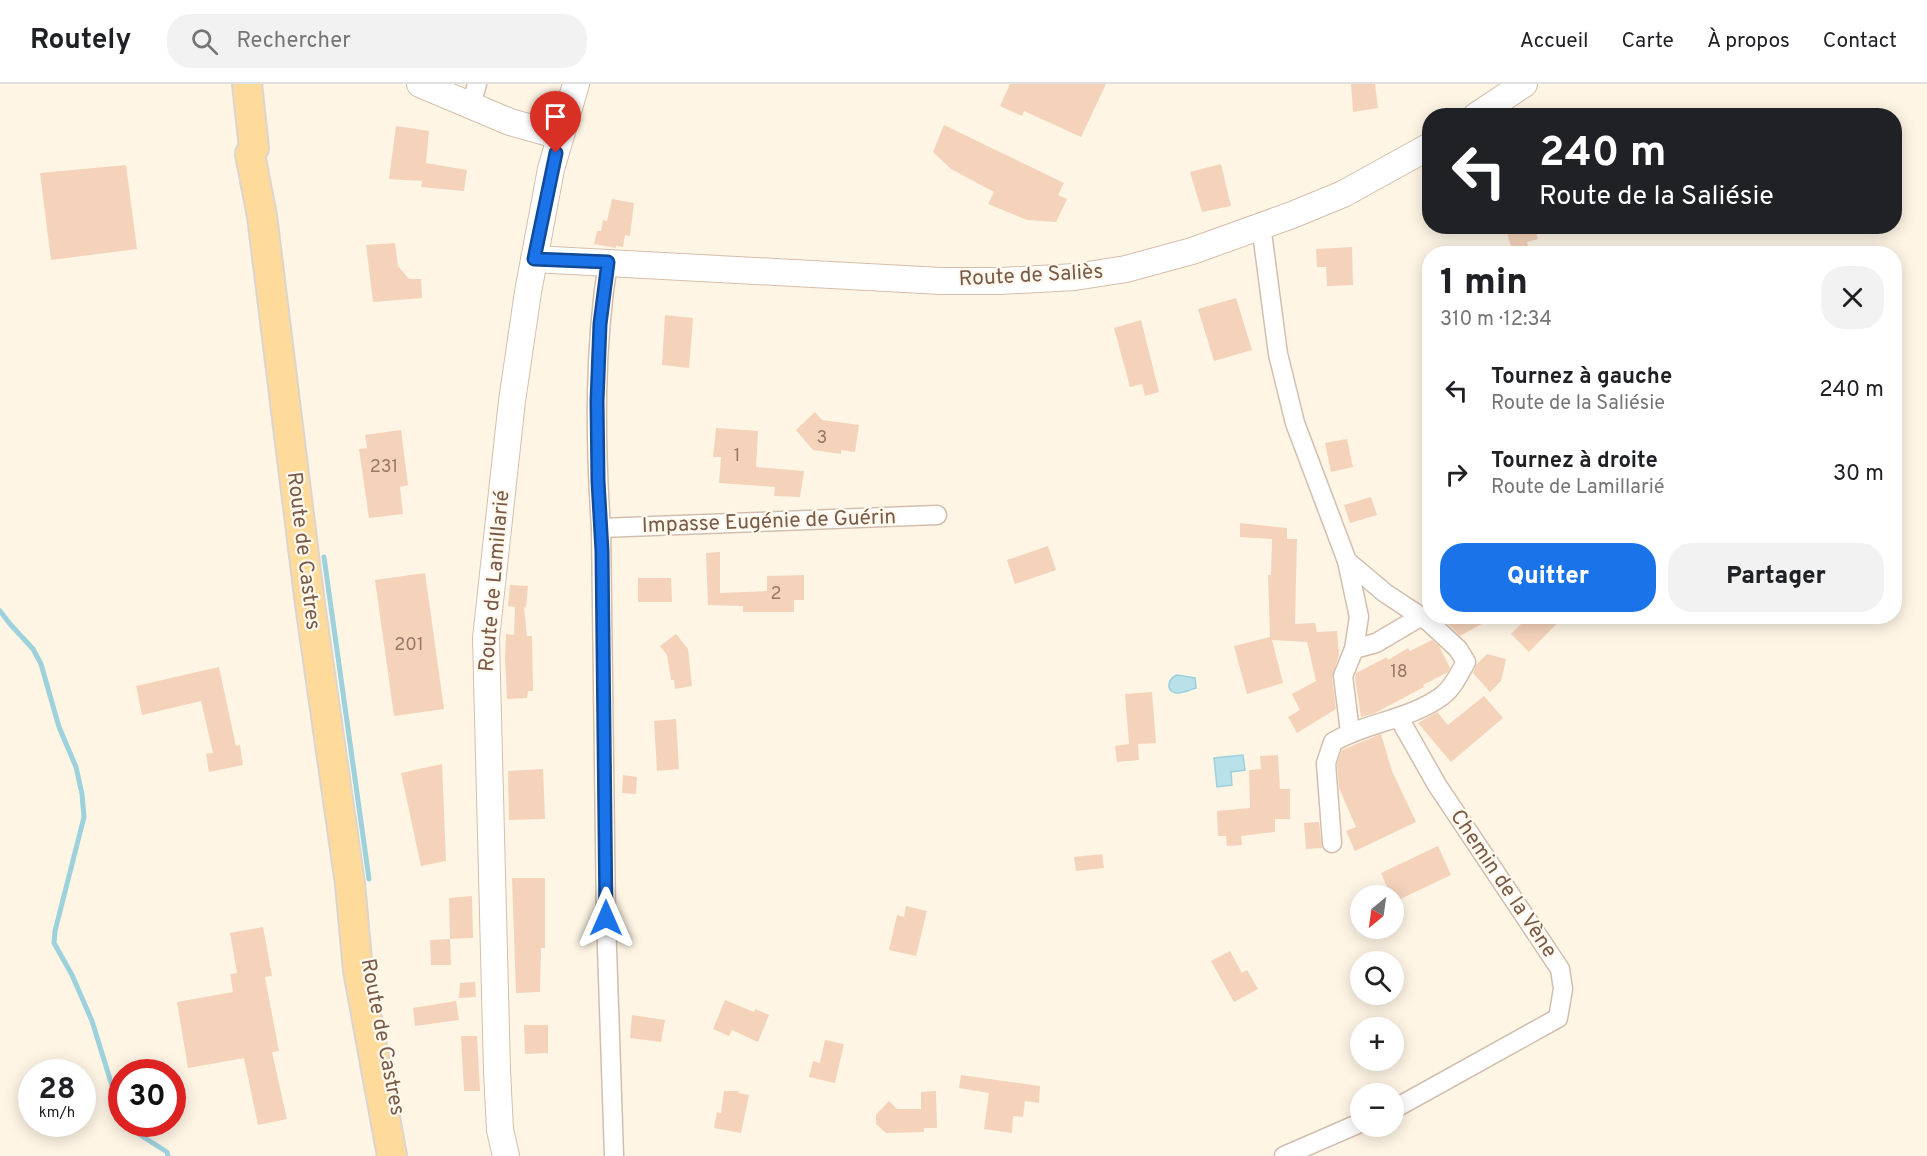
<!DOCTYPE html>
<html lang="fr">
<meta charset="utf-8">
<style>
:root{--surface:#fff;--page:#f2f2f2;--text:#202124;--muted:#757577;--line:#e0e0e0;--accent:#1a73e8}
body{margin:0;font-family:Overpass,sans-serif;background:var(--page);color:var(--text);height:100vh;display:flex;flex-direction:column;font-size:22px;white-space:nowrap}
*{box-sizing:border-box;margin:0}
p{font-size:20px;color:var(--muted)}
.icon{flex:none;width:33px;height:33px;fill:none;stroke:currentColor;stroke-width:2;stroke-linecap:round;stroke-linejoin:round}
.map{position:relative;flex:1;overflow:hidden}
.details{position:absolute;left:1422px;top:162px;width:480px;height:378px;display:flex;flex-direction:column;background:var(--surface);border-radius:24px;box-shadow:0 3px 15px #0003}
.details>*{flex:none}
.hud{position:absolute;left:1422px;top:24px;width:480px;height:126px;border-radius:24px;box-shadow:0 3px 15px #0003;background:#202124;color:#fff;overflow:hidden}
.needle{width:39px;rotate:209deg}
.tools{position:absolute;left:1350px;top:801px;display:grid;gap:12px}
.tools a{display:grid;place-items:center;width:54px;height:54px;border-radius:50%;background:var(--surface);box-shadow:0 3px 15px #0003;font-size:30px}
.speed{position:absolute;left:18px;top:975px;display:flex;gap:12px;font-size:30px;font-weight:700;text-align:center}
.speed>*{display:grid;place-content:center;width:78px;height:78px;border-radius:50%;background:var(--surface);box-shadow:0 3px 15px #0003;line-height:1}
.speed small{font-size:15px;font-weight:400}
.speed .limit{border:9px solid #d22;background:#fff;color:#111}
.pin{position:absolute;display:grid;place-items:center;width:51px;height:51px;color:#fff;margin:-62px -26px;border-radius:50% 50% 50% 0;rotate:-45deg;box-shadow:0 0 6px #0007}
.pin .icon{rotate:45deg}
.me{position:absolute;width:66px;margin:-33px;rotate:0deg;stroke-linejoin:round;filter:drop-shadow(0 0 4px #0008)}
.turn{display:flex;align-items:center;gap:21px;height:126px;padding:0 18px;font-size:27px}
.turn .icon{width:78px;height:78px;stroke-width:2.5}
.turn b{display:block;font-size:42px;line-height:51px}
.round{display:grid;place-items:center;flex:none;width:63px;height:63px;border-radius:24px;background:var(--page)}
.headline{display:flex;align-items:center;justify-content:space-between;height:102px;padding:0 18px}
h1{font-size:36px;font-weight:800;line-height:45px}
.button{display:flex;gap:12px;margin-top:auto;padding:12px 18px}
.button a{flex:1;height:69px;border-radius:24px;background:var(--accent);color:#fff;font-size:24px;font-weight:800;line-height:69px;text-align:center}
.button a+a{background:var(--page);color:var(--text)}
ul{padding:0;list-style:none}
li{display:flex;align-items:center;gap:18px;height:84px;padding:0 18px}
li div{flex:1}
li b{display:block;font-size:22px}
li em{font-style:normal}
header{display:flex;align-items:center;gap:36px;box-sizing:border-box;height:84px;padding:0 30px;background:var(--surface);border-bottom:2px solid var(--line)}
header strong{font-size:28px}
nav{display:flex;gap:33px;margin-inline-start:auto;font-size:21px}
.search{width:420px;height:54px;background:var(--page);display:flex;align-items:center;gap:15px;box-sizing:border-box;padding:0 21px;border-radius:24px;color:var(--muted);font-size:22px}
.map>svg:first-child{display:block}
.water{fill:#b8e1e9;stroke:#9dd1dc;stroke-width:1.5}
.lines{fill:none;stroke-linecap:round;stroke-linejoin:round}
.stream{stroke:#9dd1dc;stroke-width:5}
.building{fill:#f5d3bb}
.street-casing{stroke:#d3bead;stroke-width:21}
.secondary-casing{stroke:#d6beaa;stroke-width:28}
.primary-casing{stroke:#dcd4cf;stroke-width:32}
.street{stroke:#fff;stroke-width:18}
.secondary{stroke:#fff;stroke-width:26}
.primary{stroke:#ffdb9b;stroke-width:28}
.route-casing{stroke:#114b97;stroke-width:15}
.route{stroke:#1a73e8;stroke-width:10}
.labels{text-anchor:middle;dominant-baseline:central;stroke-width:4.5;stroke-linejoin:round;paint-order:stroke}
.number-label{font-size:18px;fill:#987865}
.street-label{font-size:21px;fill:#795a48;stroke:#fff8ed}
</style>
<header>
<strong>Routely</strong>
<div class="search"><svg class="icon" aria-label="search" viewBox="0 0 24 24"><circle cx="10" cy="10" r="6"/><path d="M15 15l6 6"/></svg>Rechercher</div>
<nav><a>Accueil</a><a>Carte</a><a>À propos</a><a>Contact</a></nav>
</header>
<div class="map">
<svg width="1927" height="1072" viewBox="0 0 1927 1072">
<rect width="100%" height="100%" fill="#fef5e5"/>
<g class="water">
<path d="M1177,591L1195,594L1196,604C1190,606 1181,610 1176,609C1164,606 1169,594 1177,591Z"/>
<path d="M1243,671L1245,686L1231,688L1232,701L1217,703L1214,674Z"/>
</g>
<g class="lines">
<g class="stream">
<path d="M324,473L369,795"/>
<path d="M0,527L10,540L33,565L41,580L59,643L76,683L82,710L84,733L55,847L54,859L72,891L92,937L122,1034"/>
<path d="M123,1040L167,1068L168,1072"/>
</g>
</g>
<g class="building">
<path d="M1010,0H1106L1081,53L1024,27L1022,32L1000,22Z"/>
<path d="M1351,0H1375L1378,24L1353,28Z"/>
<path d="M944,41L1064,99L1058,111L1067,115L1056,138L1027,136L988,120L994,108L951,85L933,68Z"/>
<path d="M396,42L429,47L426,79L467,86L464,107L421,103L422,97L389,95Z"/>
<path d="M1221,80L1231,122L1202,128L1190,88Z"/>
<path d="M126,81L137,165L51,176L40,89Z"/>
<path d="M612,115L634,119L630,152L625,151L623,163L616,162V164L594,160L597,147H601L603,136L607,137Z"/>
<path d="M1505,142H1534L1538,155L1527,158L1530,170H1513Z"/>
<path d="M395,159L398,182L409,195H421L422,214L373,218L366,161Z"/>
<path d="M1352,163L1353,201L1327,202L1326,183H1317L1316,165Z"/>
<path d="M1236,214L1252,266L1214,277L1198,225Z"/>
<path d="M665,231L693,234L689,284L662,281Z"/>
<path d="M1141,236L1159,308L1145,312L1142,300L1130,303L1114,244Z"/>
<path d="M815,328L822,336L859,341L855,368L841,366V370L813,366L796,346Z"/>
<path d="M716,344L758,347L756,383L804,387L800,413L774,412L775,403L719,399L721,373H713Z"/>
<path d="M401,346L408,401L400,403L403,430L369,434L359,365L367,364L365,351Z"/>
<path d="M1347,355L1353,383L1331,388L1325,359Z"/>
<path d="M1371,413L1377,431L1350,439L1344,421Z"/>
<path d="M1240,439L1287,444V455H1297L1295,540L1315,539L1317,548L1337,547L1339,571L1332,593L1336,625L1297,649L1288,633L1300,626L1292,610L1316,597L1307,558L1272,556L1283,599L1247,610L1234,562L1270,553L1268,491H1271L1272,455L1240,453Z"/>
<path d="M1048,462L1056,486L1015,500L1007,476Z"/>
<path d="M720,468V509L767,507V492L804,491V516H794V528H743V522L708,521L706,469Z"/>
<path d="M425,489L444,625L394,632L375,496Z"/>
<path d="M638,494H671L672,518H638Z"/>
<path d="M510,501L528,502L526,524L524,523L527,552H532L533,607H528L527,614L507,615L505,574L506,550L514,551L515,523L508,522Z"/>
<path d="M1443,532H1496L1460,552L1445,537Z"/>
<path d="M1529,532H1564L1529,568L1511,550Z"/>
<path d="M676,550L688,565L692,602L675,605L674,596H671L667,571L660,562Z"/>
<path d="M1432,556L1439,562L1450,584L1448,588L1423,601L1424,603L1375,629L1361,633L1355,594L1356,589L1387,573L1388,576L1408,564L1410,567Z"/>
<path d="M1487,570L1506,575L1501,597L1490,608L1473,589L1476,581Z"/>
<path d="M219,583L236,662L240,661L243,681L209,688L206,670L213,669L201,617L142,631L136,602Z"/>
<path d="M1152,608L1156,659L1138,660L1139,676L1117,678L1115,662L1129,660L1125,610Z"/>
<path d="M1484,612L1503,634L1451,678L1418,639L1437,628L1448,641Z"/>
<path d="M676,635L679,685L657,687L654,637Z"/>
<path d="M1381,650L1392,687L1416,738L1355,767L1346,747L1356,743L1339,704L1337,680L1342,666Z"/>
<path d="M1278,671L1280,705H1290V735H1275V748L1241,752L1242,761L1227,762L1226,752H1218L1217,727L1250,724L1249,686L1261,685L1260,672Z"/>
<path d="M442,680L446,777L421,782L401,689Z"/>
<path d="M543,685L545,735L509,736L508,687Z"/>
<path d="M623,691L637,693L636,710L622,709Z"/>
<path d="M1319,738L1322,764L1306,765L1304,739Z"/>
<path d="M1438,762L1451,791L1394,818V812H1391L1381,789Z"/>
<path d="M1102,770L1104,784L1076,787L1074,773Z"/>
<path d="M512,794H545V864H541L540,908L516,909Z"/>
<path d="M472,812L473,854L450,855L449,814Z"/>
<path d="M906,822L927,827L916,872L889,866L897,831L904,833Z"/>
<path d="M263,843L272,892L265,893L279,967L272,968L287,1035L258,1041L244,974L188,984L177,918L233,908L230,890L237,889L230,849Z"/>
<path d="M450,855L451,881H431L430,856Z"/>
<path d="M1230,867L1242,889L1247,886L1258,905L1234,918L1211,877Z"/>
<path d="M475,898L476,913L459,914L460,899Z"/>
<path d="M725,916L754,928L755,925L769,931L758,958L732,946L729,952L713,945Z"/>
<path d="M456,917L459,936L415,942L413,924Z"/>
<path d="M632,931L665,936L661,958L630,954Z"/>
<path d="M524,941H548V969L525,970Z"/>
<path d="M461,952H477L480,1007H464Z"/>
<path d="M825,956L844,960L835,999L809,993L813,977L820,979Z"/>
<path d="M961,991L1040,1002L1039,1019L1025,1017L1023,1033L1013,1032L1012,1049L984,1045L989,1009L959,1004Z"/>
<path d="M724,1007H739L738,1009L749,1011L741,1049L714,1044L717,1028L721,1029Z"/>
<path d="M936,1007L937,1044H924V1048L886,1049L876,1040V1031L889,1017L897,1025H921V1008Z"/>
</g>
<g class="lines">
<g class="street-casing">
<g id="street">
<path d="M471,21L477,0"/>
<path d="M1261,141L1278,270L1295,339L1347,477L1385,509L1429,538L1458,565L1466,578C1459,590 1453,604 1442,612C1409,636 1367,638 1333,658L1326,679L1332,759"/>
<path d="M608,178C594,266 595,355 601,444L606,834L614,1072"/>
<path d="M601,444L937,431"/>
<path d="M1347,477L1359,533L1354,565L1343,592L1350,648"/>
<path d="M1354,565L1376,559L1420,533"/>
<path d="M1394,1025L1558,934L1563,905L1560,885L1437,701L1399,634"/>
<path d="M1284,1072L1360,1039"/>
</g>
</g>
<g class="secondary-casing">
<g id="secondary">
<path d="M420,0L510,38L560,52"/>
<path d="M1476,32L1524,0"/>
<path d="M534,175L941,197H1000L1075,193L1126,185L1192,167L1292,131L1343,110L1430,62"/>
<path d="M506,1072L500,1046L497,987L486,554L512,317L528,208L551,85L576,0"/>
</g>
</g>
<g class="primary-casing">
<path id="primary" d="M247,0L254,64L250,70L262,132L310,520L350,800L358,886L392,1072"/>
</g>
<use href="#street" class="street"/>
<use href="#secondary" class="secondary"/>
<use href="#primary" class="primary"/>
</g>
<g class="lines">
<g class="route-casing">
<path id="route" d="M556,69L534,175L608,178L600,240L597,317L598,397L602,467L606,834"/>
</g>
<use href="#route" class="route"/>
</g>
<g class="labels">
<g class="number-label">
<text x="822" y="354">3</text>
<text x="737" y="372">1</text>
<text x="384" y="383">231</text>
<text x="776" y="510">2</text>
<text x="409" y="561">201</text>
<text x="1399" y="588">18</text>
</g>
<g class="street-label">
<text transform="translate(1031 192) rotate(-3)">Route de Saliès</text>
<text transform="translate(769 438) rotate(-2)">Impasse Eugénie de Guérin</text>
<text transform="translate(303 467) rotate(83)">Route de Castres</text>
<text transform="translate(495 497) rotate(-85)">Route de Lamillarié</text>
<text transform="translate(1503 800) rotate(56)">Chemin de la Vène</text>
<text transform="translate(382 953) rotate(79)">Route de Castres</text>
</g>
</g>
</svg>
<div class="tools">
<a><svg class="needle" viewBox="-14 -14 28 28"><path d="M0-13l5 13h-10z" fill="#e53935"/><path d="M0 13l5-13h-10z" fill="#757577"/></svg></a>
<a><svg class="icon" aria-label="search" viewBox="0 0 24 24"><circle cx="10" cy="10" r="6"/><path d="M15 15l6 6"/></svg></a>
<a>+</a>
<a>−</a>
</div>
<div class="speed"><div>28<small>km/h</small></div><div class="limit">30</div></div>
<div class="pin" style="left:556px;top:69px;background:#d93025"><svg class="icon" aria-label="arrive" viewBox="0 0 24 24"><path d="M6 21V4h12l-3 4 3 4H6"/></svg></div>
<svg class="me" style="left:606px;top:834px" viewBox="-20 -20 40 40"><path d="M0-17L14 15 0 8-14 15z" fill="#1a73e8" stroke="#fff" stroke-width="4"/></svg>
<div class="hud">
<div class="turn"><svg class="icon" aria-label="left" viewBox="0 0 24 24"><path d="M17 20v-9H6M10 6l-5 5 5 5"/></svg><div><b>240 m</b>Route de la Saliésie</div></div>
</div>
<section class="details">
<div class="headline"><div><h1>1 min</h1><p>310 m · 12:34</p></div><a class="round"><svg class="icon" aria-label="close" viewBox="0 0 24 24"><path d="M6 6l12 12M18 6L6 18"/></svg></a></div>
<ul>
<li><svg class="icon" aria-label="left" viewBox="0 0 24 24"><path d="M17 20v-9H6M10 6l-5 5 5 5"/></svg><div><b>Tournez à gauche</b><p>Route de la Saliésie</p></div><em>240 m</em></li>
<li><svg class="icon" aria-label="right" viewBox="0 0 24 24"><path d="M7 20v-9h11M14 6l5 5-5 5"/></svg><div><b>Tournez à droite</b><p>Route de Lamillarié</p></div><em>30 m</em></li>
</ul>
<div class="button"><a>Quitter</a><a>Partager</a></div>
</section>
</div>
